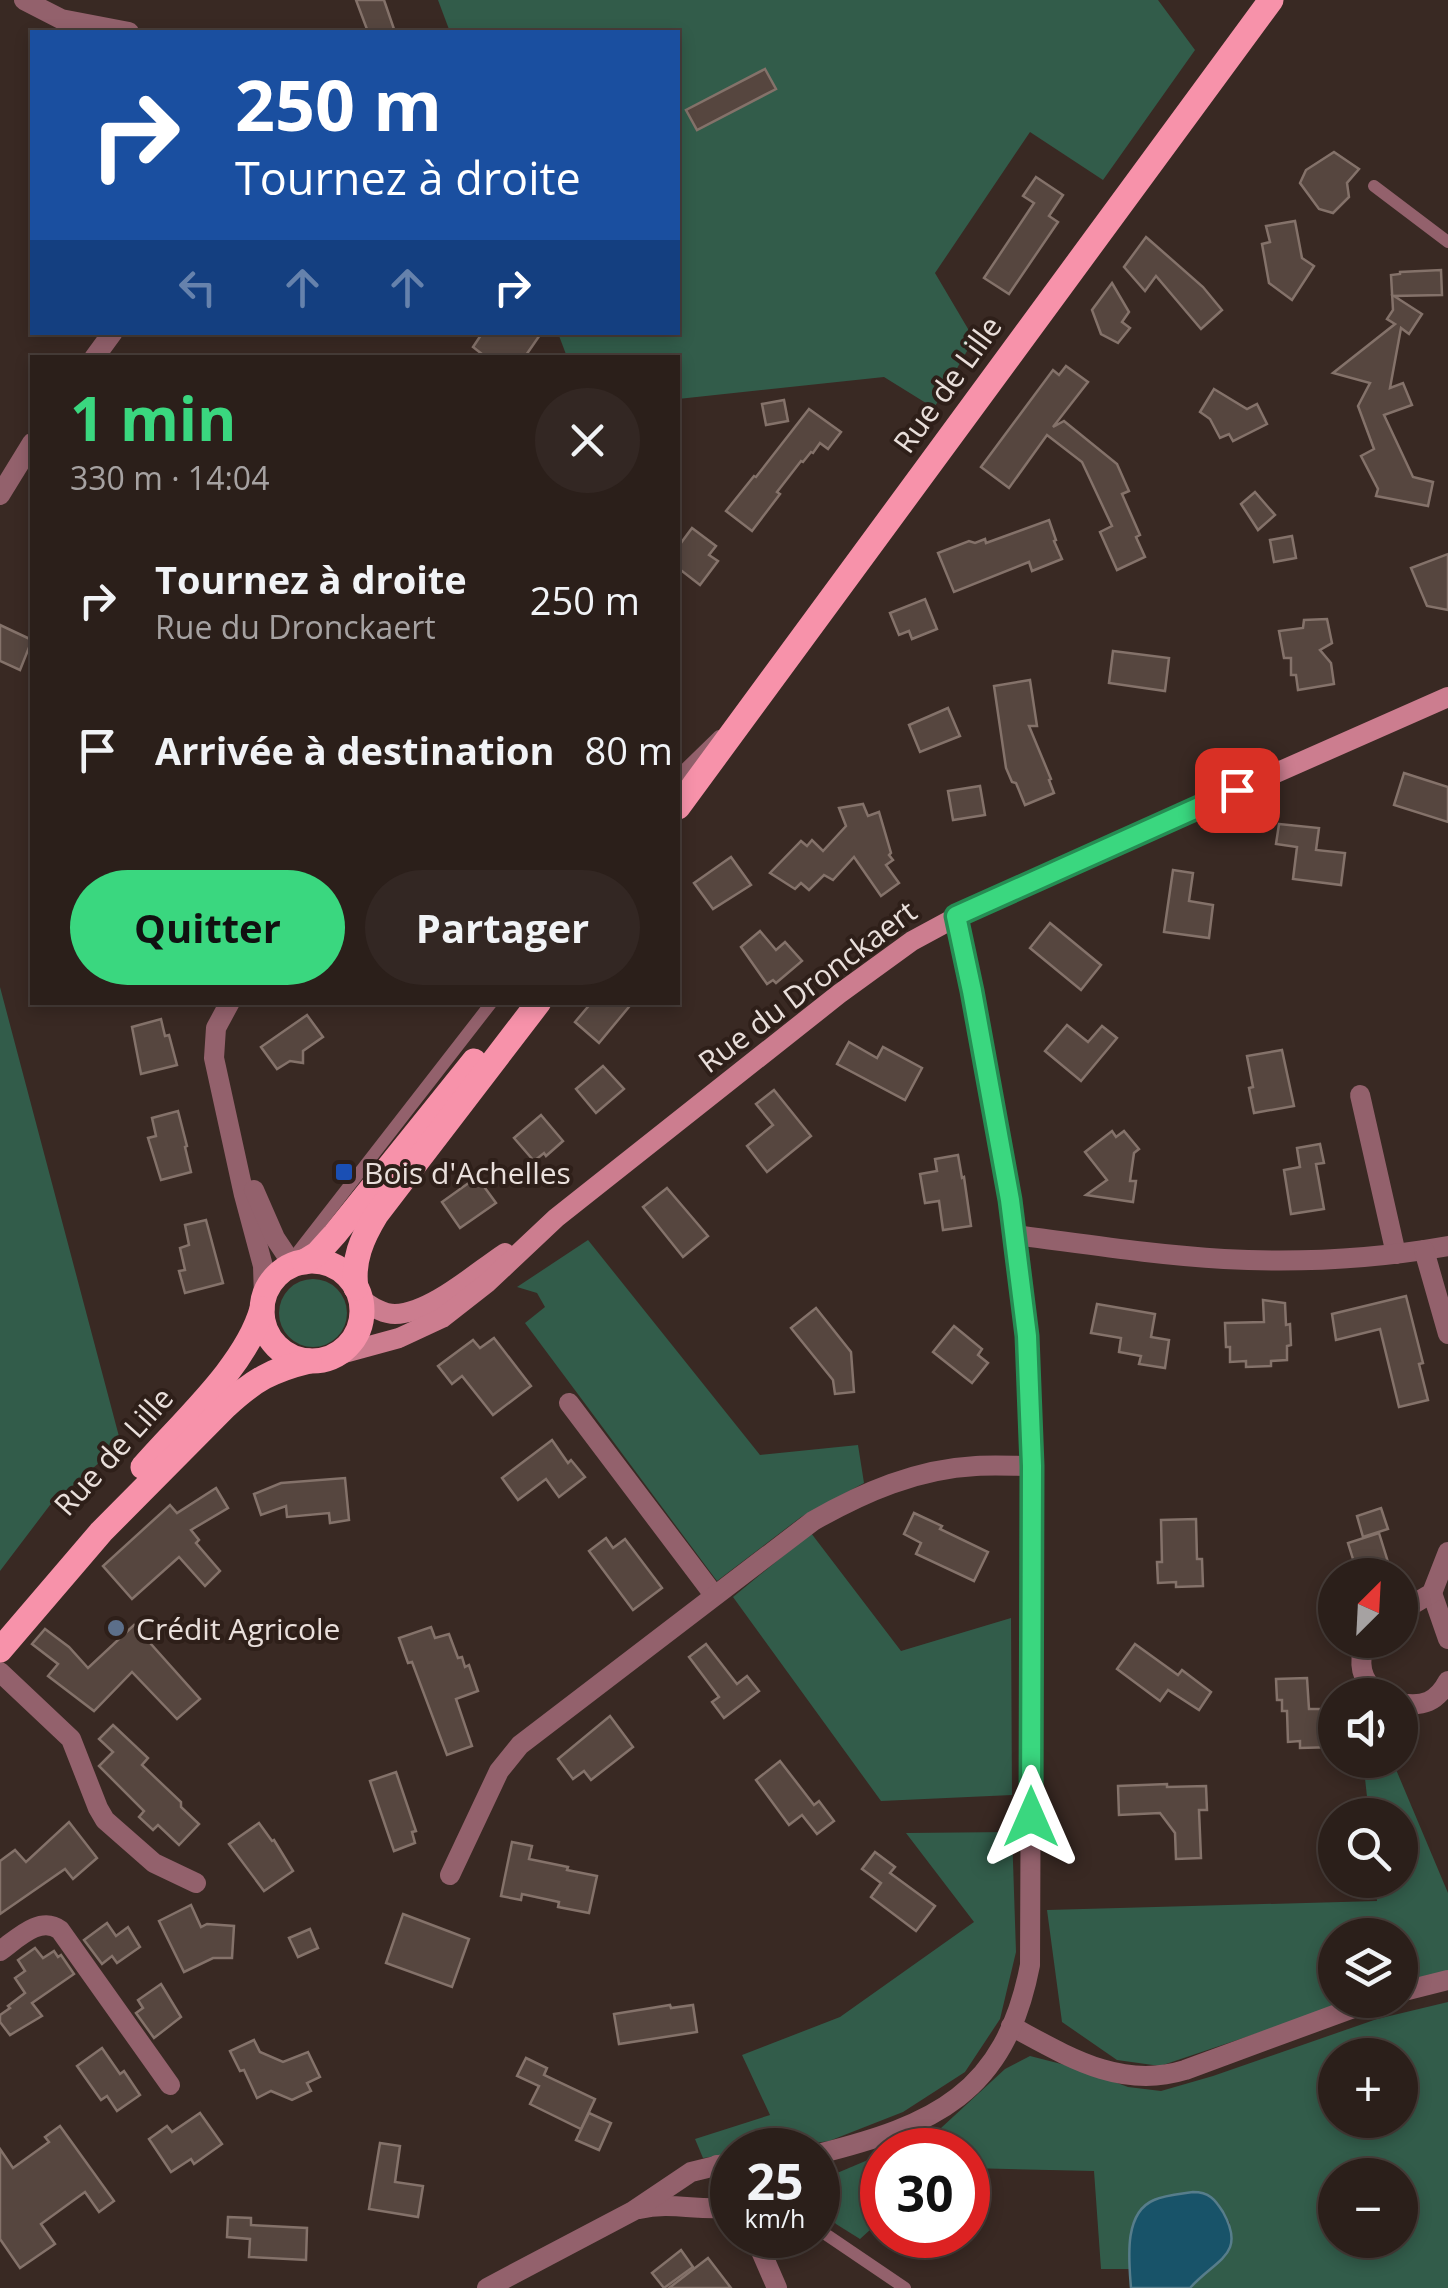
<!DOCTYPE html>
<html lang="fr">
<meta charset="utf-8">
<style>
:root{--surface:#2b1f1a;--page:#332723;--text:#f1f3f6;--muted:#a6a2a2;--line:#473d39;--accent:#3ad77f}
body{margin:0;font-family:"Open Sans",sans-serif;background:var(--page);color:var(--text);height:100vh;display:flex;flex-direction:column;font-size:38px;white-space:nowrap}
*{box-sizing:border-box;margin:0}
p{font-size:32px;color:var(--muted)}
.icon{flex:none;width:55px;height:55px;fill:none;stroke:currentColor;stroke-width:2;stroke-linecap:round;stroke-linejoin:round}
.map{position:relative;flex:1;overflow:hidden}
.details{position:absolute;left:30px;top:355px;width:650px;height:650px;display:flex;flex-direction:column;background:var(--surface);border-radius:0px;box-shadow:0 5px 15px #0003,0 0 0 2px var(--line)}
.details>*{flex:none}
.banner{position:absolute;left:30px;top:30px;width:650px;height:305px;border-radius:0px;box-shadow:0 5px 15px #0003,0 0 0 2px var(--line);background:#1a4fa0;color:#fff;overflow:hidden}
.needle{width:65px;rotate:24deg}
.tools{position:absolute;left:1318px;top:1558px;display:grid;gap:20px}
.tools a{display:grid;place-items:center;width:100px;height:100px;border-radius:50%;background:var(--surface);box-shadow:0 5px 15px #0003,0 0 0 2px var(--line);font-size:50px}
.speed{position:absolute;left:710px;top:2128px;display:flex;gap:20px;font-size:50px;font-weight:700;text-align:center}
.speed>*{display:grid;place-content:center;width:130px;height:130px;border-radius:50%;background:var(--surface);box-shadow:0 5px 15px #0003,0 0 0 2px var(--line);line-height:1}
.speed small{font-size:25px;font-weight:400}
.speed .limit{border:15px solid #d22;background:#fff;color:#111}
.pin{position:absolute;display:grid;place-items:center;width:85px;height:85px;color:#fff;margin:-42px;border-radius:20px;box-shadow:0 5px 15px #0006}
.me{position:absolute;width:110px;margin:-55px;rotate:0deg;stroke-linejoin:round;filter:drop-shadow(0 0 8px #0008)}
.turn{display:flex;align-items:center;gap:35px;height:210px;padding:0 40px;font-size:45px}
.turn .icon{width:130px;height:130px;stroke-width:2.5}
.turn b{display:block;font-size:70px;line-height:85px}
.lanes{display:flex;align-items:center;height:95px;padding:0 40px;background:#0003;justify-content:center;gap:50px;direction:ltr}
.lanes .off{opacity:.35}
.round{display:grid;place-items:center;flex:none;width:105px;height:105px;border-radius:52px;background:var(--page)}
.head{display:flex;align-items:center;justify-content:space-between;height:170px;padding:0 40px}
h1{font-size:60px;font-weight:700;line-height:75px;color:var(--accent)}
.primary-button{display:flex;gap:20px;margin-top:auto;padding:20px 40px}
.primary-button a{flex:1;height:115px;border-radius:60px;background:var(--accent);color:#111;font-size:40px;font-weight:700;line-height:115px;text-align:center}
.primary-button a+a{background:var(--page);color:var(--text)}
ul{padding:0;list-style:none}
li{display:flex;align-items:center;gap:30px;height:150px;padding:0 40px}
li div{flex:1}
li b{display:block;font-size:38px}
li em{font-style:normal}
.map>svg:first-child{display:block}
.green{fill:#325c4a;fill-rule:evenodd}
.water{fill:#185369;stroke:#577d8b;stroke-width:2.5}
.building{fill:#56463f;stroke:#84726a;stroke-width:2.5}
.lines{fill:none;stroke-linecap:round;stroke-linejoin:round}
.service{stroke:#93616c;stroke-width:12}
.minor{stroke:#93616c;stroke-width:20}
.secondary{stroke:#cc7d8f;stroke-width:20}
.primary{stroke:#f792aa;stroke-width:25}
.route-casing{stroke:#268c53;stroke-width:25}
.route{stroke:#3ad77f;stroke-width:18}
.transit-dot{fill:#1a4fb4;stroke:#2e1f19;stroke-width:4}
.service-dot{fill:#5c6f8a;stroke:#2e1f19;stroke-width:4}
.labels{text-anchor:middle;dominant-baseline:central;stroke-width:8;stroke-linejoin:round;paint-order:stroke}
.street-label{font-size:30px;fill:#e9dfdb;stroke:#2e1f19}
.poi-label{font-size:30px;fill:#e9dfdb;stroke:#2e1f19;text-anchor:start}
</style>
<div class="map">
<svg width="1448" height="2288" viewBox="0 0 1448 2288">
<rect width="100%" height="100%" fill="#392923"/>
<g class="green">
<path d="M438,0H1158L1195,50L1103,180L1030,132L935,273L974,339L934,408L884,377L678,399V358L567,357L558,333L678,332V32H450Z"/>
<path d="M0,987L121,1444L50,1505L0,1571Z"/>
<path d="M588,1240L760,1455L858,1445L864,1483L801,1517L717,1581L525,1323L545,1307L537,1293L517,1287Z"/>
<circle cx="313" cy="1313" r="34"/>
<path d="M811,1533L901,1651L1011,1618L1012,1795L881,1801L733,1597Z"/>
<path d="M1363,1760H1392L1448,1893V1974L1400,1985V1935H1335V2000H1356L1160,2066L1117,2060L1062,2022L1047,1910L1377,1901L1375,1880H1400V1815H1369Z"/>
<path d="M1012,1832L1016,1952L1000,2019L965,2072L903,2112L829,2141L764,2150H732V2154L703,2158L695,2139L770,2115L742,2055L840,2017L974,1922L906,1833Z"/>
<path d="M1448,2002V2288H1190L1227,2253L1230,2223L1218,2203L1198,2192H1193L1148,2203L1133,2225L1130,2269H1101L1094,2171L968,2168V2150H892L941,2128L1005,2069L1030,2056L1077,2068L1128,2087L1161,2091L1213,2076L1377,2019ZM1335,2055H1400V2120H1335ZM1335,2175H1400V2240H1335Z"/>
<path d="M882,2154V2197L876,2204L871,2229L860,2239L836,2224L822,2208L830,2176Z"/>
</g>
<path class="water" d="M1193,2192C1209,2192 1215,2199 1223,2212C1247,2255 1216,2259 1190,2288H1131C1129,2261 1123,2213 1154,2200C1165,2195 1180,2194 1193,2192Z"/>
<g class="building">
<path d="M356,0H384L395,32H368Z"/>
<path d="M765,69L776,89L697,130L686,110Z"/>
<path d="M1334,152L1359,169L1347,183L1349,197L1333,213L1319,209L1300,183L1306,170Z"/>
<path d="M1036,177L1063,195L1049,216L1058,222L1009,294L984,278L1034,203L1023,196Z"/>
<path d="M1295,221L1302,258L1314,266L1292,300L1269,283L1262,244L1270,242L1266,226Z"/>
<path d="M1146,237L1203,287L1222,310L1201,329L1156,276L1145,291L1124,267Z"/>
<path d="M1441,270L1442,295L1394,296L1422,314L1409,334L1401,328L1390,388L1403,383L1412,405L1384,415L1413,477L1433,482L1428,506L1376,496L1378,489L1361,456L1374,449L1358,406L1370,383L1333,373L1395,324L1387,319L1393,310L1391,275L1400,274V272Z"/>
<path d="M1112,283L1129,312L1122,322L1130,328L1118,343L1101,334L1092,310Z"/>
<path d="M483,332H542L524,358H487L473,347Z"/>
<path d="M1066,366L1088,382L1053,427L1064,421L1117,464L1129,491L1122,494L1140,535L1136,537L1145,557L1117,570L1100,532L1112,526L1082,462L1047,435L1009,488L981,467L1053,370L1059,375Z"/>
<path d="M1214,389L1247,409L1257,404L1267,424L1233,441L1229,434L1220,438L1210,419L1200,412Z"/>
<path d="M784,400L788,421L766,425L762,404Z"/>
<path d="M809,409L841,432L828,449L820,443L813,453L811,452L803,462L801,461L777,492L780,494L752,531L726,511L754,476L756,477Z"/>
<path d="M1255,492L1275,515L1258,530L1241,504Z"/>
<path d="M1049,520L1056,540L1054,541L1062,559L1032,571L1029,562L954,592L938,553L969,541L975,543L985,539L986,543Z"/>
<path d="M692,528L716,546L709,555L718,561L700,585L678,568V547Z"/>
<path d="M1292,536L1296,558L1274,562L1270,540Z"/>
<path d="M1448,554V610L1427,606L1411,568Z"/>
<path d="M925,599L937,629L912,639L909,631L899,635L890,613Z"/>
<path d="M1327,619L1332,643L1320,650L1331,663L1334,684L1298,690L1296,675H1291V658H1284L1279,631L1303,628L1304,620Z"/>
<path d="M0,625L32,640L20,670L0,661Z"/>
<path d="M1113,651L1169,658L1165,691L1109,683Z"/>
<path d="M1030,680L1037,726H1029L1051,779L1049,780L1054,793L1025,805L1016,783L1012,782L1006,768L994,686Z"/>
<path d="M948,708L960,736L920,752L909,725Z"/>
<path d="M1404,773L1448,787V822L1394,805Z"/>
<path d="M980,786L985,815L953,820L948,791Z"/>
<path d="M863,804L868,816L879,812L891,853L889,855L893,860L886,865L899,883L881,896L854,857L833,880L824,875L809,890L801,883L795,889L770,873L801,841L807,846L812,840L823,851L846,826L839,808Z"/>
<path d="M1279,824L1319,828L1316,850L1345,853L1341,885L1293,879L1297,847L1276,844Z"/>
<path d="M731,857L751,885L713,909L694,883Z"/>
<path d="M1173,870L1193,873L1189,901L1213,905L1209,938L1164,932Z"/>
<path d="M1050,923L1101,965L1081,990L1030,948Z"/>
<path d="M760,931L776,950L785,942L802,961L776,983L773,980L767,984L741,947Z"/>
<path d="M592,1002H633L599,1043L575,1022Z"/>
<path d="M307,1015L323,1037L303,1051V1063L290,1061L277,1069L261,1047Z"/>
<path d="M161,1019L165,1036L169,1035L177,1065L141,1074L132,1027Z"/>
<path d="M1067,1025L1088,1042L1102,1026L1117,1038L1081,1081L1045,1051Z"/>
<path d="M849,1042L877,1058L883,1047L922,1068L905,1100L837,1064Z"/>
<path d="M1282,1050L1294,1106L1254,1113L1249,1088L1253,1087L1247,1056Z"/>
<path d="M603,1066L624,1089L596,1113L576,1089Z"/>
<path d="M774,1090L811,1136L767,1172L747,1146L773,1125L756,1104Z"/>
<path d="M178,1111L187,1146L185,1147L191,1172L161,1180L148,1138L156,1136L152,1118Z"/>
<path d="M541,1115L563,1141L546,1156L544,1153L534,1161L514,1138Z"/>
<path d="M1112,1131L1116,1137L1124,1131L1139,1149L1134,1153L1130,1181H1136L1133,1202L1086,1195L1107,1180L1085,1152Z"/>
<path d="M1320,1144L1324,1163L1316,1164L1324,1209L1291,1214L1284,1170L1300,1167L1297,1148Z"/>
<path d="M958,1155L962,1178L964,1177L971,1226L943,1230L939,1201L925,1203L920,1174L937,1171L935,1159Z"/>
<path d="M477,1177L496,1203L460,1228L442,1202Z"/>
<path d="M667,1188L708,1236L683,1257L643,1207Z"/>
<path d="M206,1220L223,1283L185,1293L179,1271L185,1270L180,1248L189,1245L185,1225Z"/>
<path d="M1406,1296L1423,1363L1419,1364L1428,1400L1399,1407L1380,1329L1336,1340L1332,1314Z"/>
<path d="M1263,1300L1285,1303L1286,1325L1290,1324L1291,1345L1287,1346V1360L1271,1361V1366L1246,1367V1361L1230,1362V1347H1226L1225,1323L1264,1322Z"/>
<path d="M1097,1304L1155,1314L1151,1337L1169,1340L1165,1368L1139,1364L1141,1356L1119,1352L1121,1338L1091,1333Z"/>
<path d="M816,1308L851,1352L854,1392L835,1394L833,1380L791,1328Z"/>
<path d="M954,1326L982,1349L978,1355L988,1363L972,1383L933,1352Z"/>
<path d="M494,1338L531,1386L493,1415L462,1376L452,1384L438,1366L473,1340L480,1348Z"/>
<path d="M552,1440L568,1463L571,1460L585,1477L559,1497L546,1479L518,1500L502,1478Z"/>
<path d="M345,1478L349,1520L330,1523L329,1513L287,1517L286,1506L261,1515L254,1494L281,1483Z"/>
<path d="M216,1488L228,1508L191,1530L199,1540L196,1543L220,1571L205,1586L179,1557L132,1599L103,1566L170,1505L177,1513Z"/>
<path d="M1381,1508L1388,1529L1363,1537L1357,1516Z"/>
<path d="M914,1513L942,1526L940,1529L988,1552L974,1581L916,1554L921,1543L904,1534Z"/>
<path d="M1196,1519L1197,1559H1202L1203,1586L1176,1587V1582L1158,1583L1157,1562H1162L1161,1520Z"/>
<path d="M1379,1533L1392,1575H1358L1348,1543Z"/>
<path d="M606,1538L613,1548L625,1539L662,1588L633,1610L589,1551Z"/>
<path d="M134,1625L200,1699L177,1719L132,1672L94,1711L48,1676L58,1664L32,1644L45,1629L69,1647L88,1668Z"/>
<path d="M431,1627L435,1638L449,1634L458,1658L462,1657L465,1667L469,1665L478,1691L456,1699L472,1746L447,1755L412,1662L408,1663L399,1638Z"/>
<path d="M706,1644L737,1684L747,1676L759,1691L724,1718L712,1702L719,1697L689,1657Z"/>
<path d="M1135,1644L1178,1675L1182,1670L1211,1692L1199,1710L1168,1690L1160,1701L1117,1669Z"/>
<path d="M1307,1678L1309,1709H1335V1747L1300,1748V1741L1288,1742L1287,1711H1282V1700H1277L1276,1679Z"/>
<path d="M610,1716L633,1747L591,1780L584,1771L573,1779L558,1759Z"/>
<path d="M113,1725L148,1758L142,1765L181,1802V1807L199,1824L179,1845L158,1825L153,1830L139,1817L144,1811L99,1766L113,1752L99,1739Z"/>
<path d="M780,1761L814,1805L819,1801L834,1821L817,1834L802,1815L789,1825L756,1780Z"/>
<path d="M396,1772L416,1831L412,1832L415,1843L394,1851L370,1781Z"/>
<path d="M1167,1784V1787L1206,1786L1207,1810H1199L1201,1858L1176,1859L1175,1833L1160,1813L1119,1815L1118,1786Z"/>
<path d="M69,1822L97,1858L73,1879L65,1869L0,1914V1861L15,1850L26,1862Z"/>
<path d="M259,1823L272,1841L274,1840L293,1871L264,1891L229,1844Z"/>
<path d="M512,1842L532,1846L529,1859L568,1867L567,1870L597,1876L589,1913L558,1907L559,1902L522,1894L521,1900L501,1896Z"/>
<path d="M875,1852L895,1867L890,1873L935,1906L916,1931L871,1897L881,1883L862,1869Z"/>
<path d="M191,1905L201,1927L207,1924L234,1926L232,1958H213L184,1972L159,1921Z"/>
<path d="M403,1914L469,1939L452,1987L386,1963Z"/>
<path d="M107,1923L116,1936L128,1927L140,1947L117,1963L112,1956L102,1964L84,1940Z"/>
<path d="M310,1929L318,1948L298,1957L289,1938Z"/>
<path d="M35,1948L43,1958L54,1951L58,1957L61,1955L74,1974L32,2003L42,2016L10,2035L0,2022V2015L10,2008L8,2006L25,1993L15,1978L25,1971L18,1960Z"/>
<path d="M161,1984L181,2017L154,2038L136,2013L143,2008L138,2000Z"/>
<path d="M670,2005L671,2008L693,2005L697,2032L619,2044L614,2014Z"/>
<path d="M254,2040L260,2052L283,2062L308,2052L320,2077L307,2083L311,2091L292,2100L271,2091L257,2098L244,2070L240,2071L230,2051Z"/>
<path d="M102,2048L120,2074L124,2071L140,2095L117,2111L107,2096L101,2100L77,2066Z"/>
<path d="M526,2058L547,2068L544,2075L595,2099L581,2129L530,2104L539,2086L517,2076Z"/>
<path d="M200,2113L222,2144L194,2164L191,2159L171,2172L149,2139L167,2126L172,2132Z"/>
<path d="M589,2113L611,2123L599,2150L576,2140Z"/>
<path d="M60,2126L114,2201L99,2212L85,2192L41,2224L55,2244L20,2268L0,2239V2149L13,2168L49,2142L45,2137Z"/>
<path d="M380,2143L400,2146L395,2182L423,2186L418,2217L369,2209Z"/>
<path d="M228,2217L251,2218V2225L307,2228L306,2260L249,2257L250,2239L227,2237Z"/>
<path d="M681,2250L693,2267L664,2288L652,2273Z"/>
<path d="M708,2258L731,2288H669Z"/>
</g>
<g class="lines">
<g class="service">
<path d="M1374,186L1448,242"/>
<path d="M678,776L719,736"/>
<path d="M283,1271L492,1002"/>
<path d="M818,2229L905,2288"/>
</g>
<g class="minor">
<path d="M24,0L61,19L129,32"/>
<path d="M94,358L113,332"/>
<path d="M0,495L32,443"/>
<path d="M230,1002L216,1028L214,1058L244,1195L263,1266L264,1297"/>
<path d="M1360,1095L1396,1254"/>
<path d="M254,1190L275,1238L293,1265"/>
<path d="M1015,1235C1085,1244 1154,1255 1224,1259C1299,1263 1374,1259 1448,1246"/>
<path d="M1424,1250L1448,1334"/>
<path d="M569,1403L714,1595"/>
<path d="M1432,1593L1448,1639"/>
<path d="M1400,1612L1432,1593L1448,1552"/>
<path d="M1365,1640C1358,1663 1360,1680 1379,1695"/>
<path d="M0,1672L71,1739L98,1808L105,1820L154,1863L196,1883"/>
<path d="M1400,1703C1423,1707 1437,1702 1448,1681"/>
<path d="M450,1875L499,1771L520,1745L813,1521C864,1492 917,1469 976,1466C995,1465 1014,1466 1032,1466"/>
<path d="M0,1951C17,1939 40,1915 60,1930L170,2085"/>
<path d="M1400,1992L1448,1980"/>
<path d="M1011,2026C1067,2056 1120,2090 1185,2070L1375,2000"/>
<path d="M818,2154C934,2125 1005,2094 1030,1965L1032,1466L1027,1336L1010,1200L973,991L956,916"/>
<path d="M717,2165L732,2195"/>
<path d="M639,2209C672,2201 701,2212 732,2207"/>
<path d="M754,2235L777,2288"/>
<path d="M487,2288L633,2211L691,2172L732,2162"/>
</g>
<g class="secondary">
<path d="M360,1298C370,1306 382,1314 395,1314C431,1313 476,1272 505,1253"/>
<path d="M333,1356L399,1338L442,1318L488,1282L556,1218L839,994L912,941L986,901L1448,697"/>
</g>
<g class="primary">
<path d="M678,807L1271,0"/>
<circle cx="312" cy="1311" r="50"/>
<path d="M304,1262L317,1254L335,1234L474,1061"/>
<path d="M356,1288C352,1261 362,1238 376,1215L539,1002"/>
<path d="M143,1467C182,1422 246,1366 262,1309"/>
<path d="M0,1650L101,1532L226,1406C254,1380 272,1370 309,1361"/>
</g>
</g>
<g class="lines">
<g class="route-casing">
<path id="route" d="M1031,1817L1032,1466L1027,1336L1010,1200L972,991L956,916L1237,790"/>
</g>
<use href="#route" class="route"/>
</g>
<rect class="transit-dot" x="334" y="1162" width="20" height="20" rx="5"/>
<circle class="service-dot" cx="116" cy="1628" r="10"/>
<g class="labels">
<g class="street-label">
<text transform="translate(947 384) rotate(-54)">Rue de Lille</text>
<text transform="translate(807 986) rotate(-37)">Rue du Dronckaert</text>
<text transform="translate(113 1451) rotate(-48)">Rue de Lille</text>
</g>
<g class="poi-label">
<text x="364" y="1172">Bois d'Achelles</text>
<text x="136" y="1628">Crédit Agricole</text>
</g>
</g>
</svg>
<div class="tools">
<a><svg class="needle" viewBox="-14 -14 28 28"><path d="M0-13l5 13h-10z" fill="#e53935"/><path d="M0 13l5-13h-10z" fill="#a6a2a2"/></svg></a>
<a><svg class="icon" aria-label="sound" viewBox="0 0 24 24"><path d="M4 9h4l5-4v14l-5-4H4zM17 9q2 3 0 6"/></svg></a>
<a><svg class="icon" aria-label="search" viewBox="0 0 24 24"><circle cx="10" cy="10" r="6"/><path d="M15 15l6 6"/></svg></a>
<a><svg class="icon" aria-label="layers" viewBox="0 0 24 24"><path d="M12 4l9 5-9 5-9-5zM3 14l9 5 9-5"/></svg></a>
<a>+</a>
<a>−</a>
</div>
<div class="speed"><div>25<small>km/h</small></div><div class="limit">30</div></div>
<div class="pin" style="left:1237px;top:790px;background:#d93025"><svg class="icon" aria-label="arrive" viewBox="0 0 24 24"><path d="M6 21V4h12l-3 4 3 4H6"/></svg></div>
<svg class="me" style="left:1031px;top:1817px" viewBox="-20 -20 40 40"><path d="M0-17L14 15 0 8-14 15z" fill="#3ad77f" stroke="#fff" stroke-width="4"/></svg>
<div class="banner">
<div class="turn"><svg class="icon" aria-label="right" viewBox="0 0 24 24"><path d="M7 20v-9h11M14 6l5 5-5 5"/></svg><div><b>250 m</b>Tournez à droite</div></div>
<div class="lanes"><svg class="icon off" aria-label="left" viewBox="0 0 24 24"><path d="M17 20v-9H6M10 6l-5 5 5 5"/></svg><svg class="icon off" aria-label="ahead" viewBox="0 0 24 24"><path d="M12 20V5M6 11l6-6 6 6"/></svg><svg class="icon off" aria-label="ahead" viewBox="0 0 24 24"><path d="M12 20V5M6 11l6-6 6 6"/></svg><svg class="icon" aria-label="right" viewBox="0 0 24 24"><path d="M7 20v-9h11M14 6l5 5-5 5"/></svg></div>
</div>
<section class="details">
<div class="head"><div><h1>1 min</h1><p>330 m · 14:04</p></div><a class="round"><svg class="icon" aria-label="close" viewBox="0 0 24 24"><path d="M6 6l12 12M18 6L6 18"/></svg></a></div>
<ul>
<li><svg class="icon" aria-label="right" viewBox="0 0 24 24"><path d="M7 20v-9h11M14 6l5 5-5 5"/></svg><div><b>Tournez à droite</b><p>Rue du Dronckaert</p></div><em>250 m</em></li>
<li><svg class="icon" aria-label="arrive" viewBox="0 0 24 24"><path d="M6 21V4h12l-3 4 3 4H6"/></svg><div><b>Arrivée à destination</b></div><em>80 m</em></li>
</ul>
<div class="primary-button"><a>Quitter</a><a>Partager</a></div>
</section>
</div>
